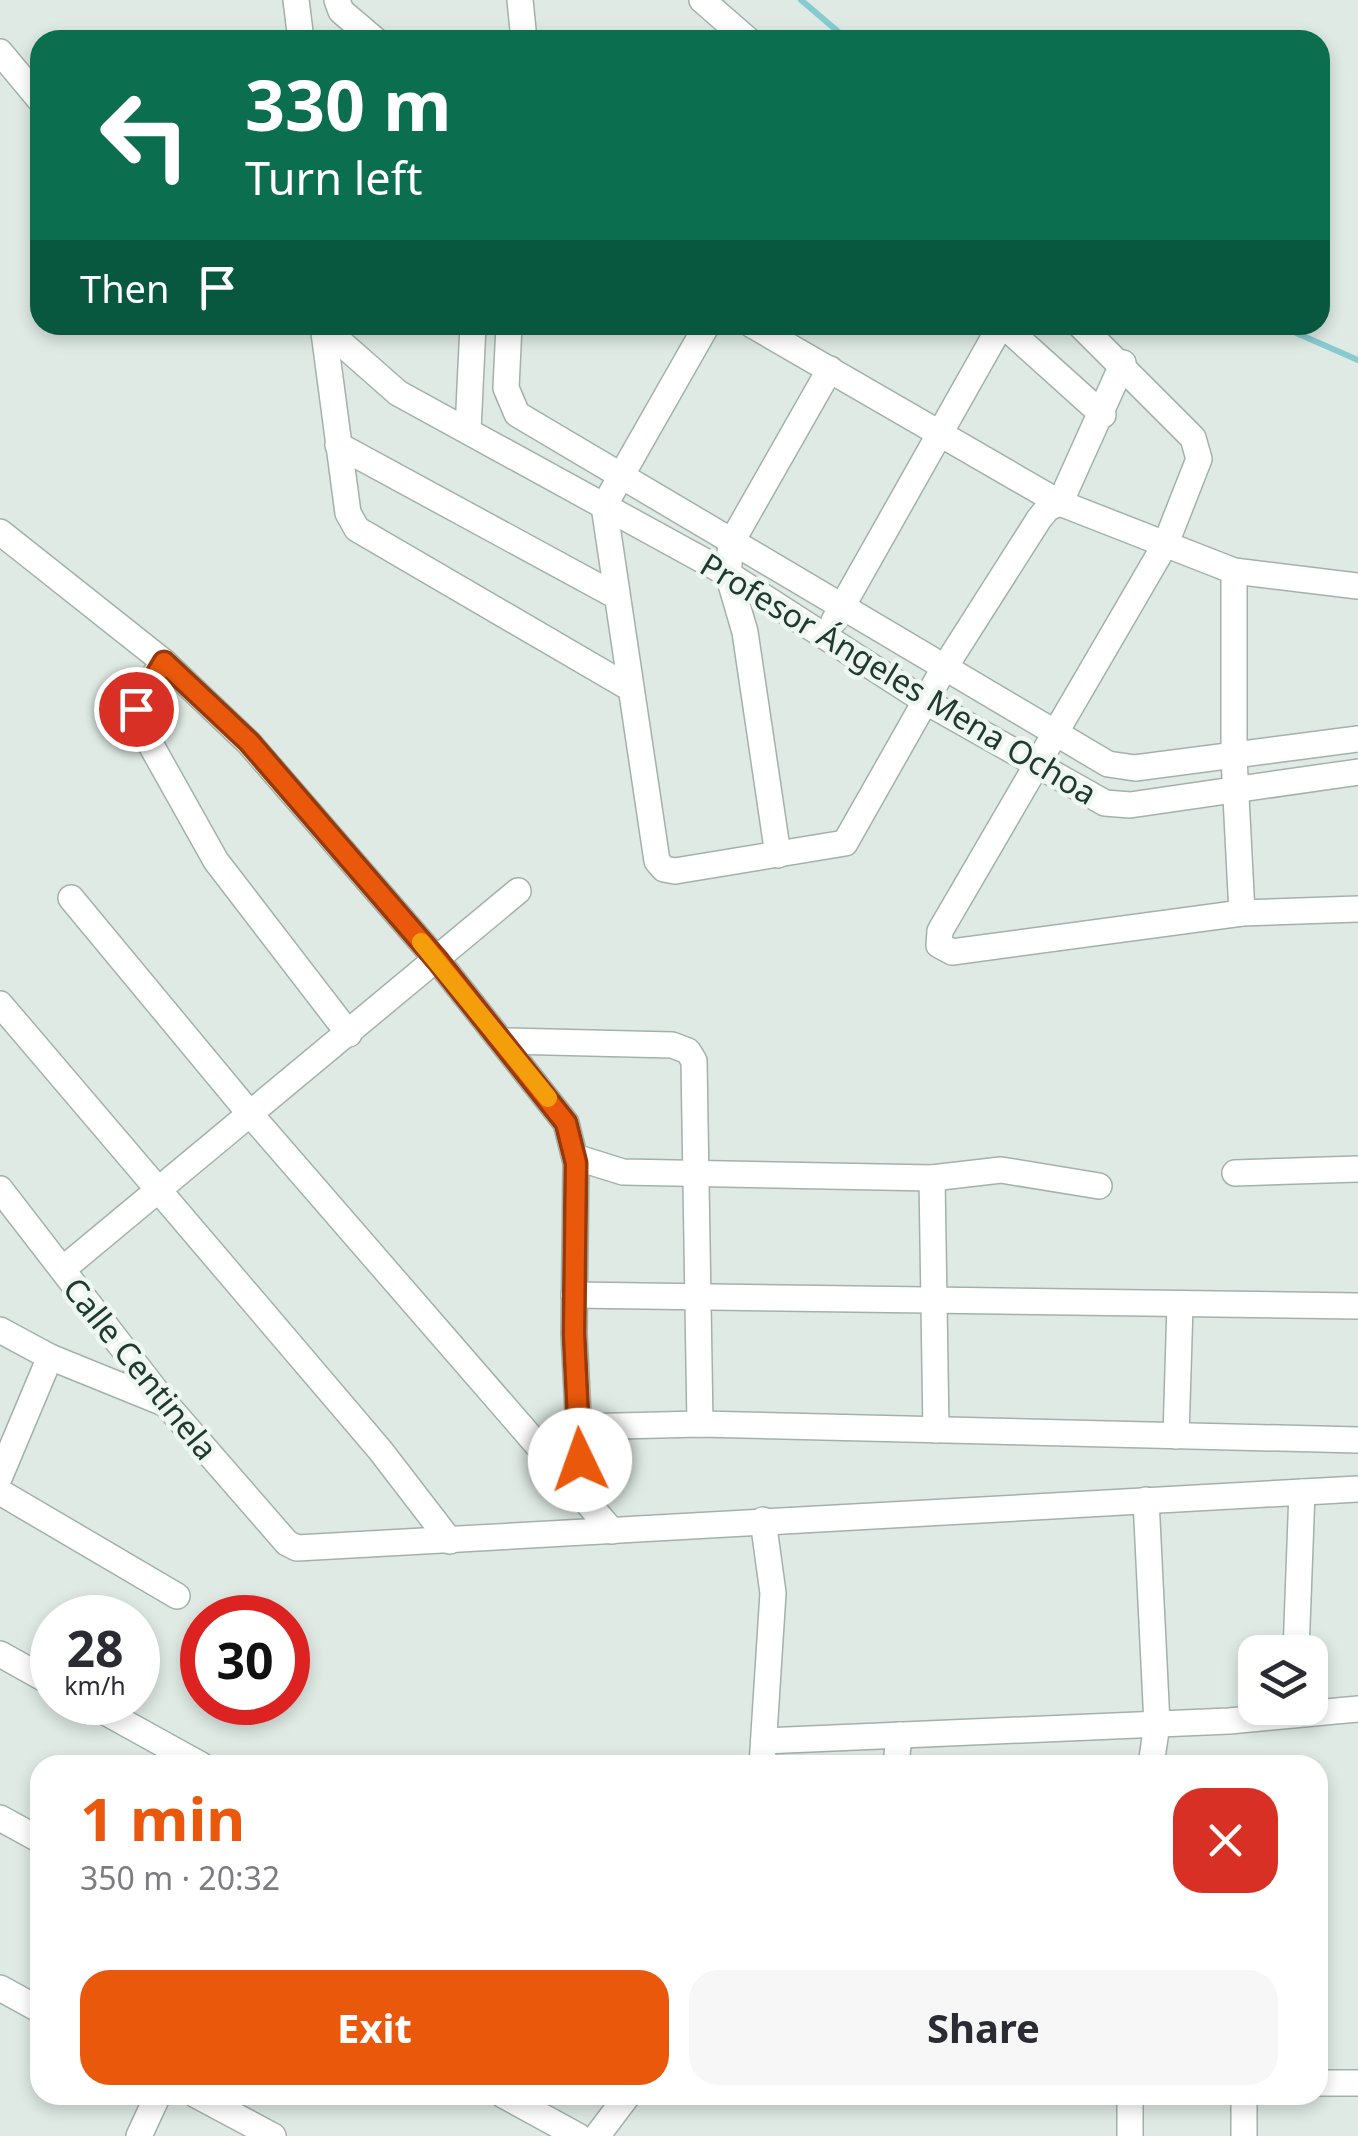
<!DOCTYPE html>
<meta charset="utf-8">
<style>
:root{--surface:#fff;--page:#f7f7f7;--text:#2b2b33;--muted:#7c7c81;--accent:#ea580c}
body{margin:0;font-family:"Noto Sans",sans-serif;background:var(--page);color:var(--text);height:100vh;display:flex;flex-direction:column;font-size:38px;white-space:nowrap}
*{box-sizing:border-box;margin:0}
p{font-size:32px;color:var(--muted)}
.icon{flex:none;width:55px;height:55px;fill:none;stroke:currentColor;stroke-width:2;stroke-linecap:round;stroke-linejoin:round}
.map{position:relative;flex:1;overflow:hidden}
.details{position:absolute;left:30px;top:1755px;width:1298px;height:350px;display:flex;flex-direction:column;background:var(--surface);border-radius:30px;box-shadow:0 5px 15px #0003}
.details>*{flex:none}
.top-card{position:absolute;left:30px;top:30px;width:1300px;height:305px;border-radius:30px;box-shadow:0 5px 15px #0003;background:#0b6e4f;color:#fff;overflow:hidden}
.fabs{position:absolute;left:1238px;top:1635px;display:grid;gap:20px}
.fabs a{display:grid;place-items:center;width:90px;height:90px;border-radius:20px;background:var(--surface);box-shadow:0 5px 15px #0003;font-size:50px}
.speed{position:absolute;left:30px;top:1595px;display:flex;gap:20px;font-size:50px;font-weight:700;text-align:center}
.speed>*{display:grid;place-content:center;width:130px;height:130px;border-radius:50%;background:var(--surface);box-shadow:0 5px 15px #0003;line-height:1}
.speed small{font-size:25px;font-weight:400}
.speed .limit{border:15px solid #d22;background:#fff;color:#111}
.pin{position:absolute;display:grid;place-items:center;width:85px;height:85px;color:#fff;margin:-42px;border:5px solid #fff;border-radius:50%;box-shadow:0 2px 10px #0007}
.me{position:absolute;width:110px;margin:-55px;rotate:357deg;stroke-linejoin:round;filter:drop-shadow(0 0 8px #0008)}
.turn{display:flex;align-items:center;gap:35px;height:210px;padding:0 50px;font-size:45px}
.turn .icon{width:130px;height:130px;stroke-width:2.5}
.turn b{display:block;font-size:70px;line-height:85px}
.then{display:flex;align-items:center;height:95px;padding:0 50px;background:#0003;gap:20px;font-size:38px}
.round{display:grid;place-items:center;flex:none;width:105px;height:105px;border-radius:30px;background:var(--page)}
.headline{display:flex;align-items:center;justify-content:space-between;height:170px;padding:0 50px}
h1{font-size:60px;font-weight:700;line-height:75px;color:var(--accent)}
.action{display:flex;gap:20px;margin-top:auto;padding:20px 50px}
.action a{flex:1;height:115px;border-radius:30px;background:var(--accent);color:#fff;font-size:40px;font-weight:700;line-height:115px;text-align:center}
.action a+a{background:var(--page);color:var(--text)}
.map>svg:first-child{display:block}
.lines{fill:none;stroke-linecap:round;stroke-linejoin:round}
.stream{stroke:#87cacf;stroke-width:6}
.minor-casing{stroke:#a2b2ab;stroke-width:28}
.minor{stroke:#fff;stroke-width:25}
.route-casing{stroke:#983908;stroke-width:25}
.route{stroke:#ea580c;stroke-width:18}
.slow{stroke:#f59e0b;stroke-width:18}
.labels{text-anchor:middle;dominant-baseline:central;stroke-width:9;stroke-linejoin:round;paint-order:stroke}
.street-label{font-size:32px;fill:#203a31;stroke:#eff7f3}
</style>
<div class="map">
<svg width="1358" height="2136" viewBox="0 0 1358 2136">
<rect width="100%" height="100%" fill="#dfeae4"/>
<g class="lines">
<g class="stream">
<path d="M801,0L848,40"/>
<path d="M1278,325L1358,360"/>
</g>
<g class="minor-casing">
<g id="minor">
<path d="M296,0L301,40"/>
<path d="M337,0L341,11L375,40"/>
<path d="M520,0L524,40"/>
<path d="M702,0L748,40"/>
<path d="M0,52L40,100"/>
<path d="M323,325L348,513L357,529L628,687"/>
<path d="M509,325L506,388L517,414L1108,764L1135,768L1358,739"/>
<path d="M707,325L604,506L657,861L664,869L675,871L845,843L943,670L1039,519L1048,508L1060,503L1123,363"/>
<path d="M752,325L1060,503L1234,571L1358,586"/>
<path d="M1003,325L1103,415"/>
<path d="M1080,325L1193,438L1199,459L1166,543L940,931L939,945L952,952L1242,913L1358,909"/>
<path d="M323,327L398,393L728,574L925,701L1105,803L1130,805L1358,772"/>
<path d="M468,430L473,325"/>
<path d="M338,445L616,596"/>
<path d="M0,532L164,662L249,743L438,961L566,1123L576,1163L574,1334L582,1494"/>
<path d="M1234,571V758L1242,913"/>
<path d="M834,621L1001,325"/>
<path d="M164,662L138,698L137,720L216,861L349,1034"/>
<path d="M778,855L745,632L728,574L731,543L830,369"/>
<path d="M71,898L251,1115L612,1531"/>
<path d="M0,1004L380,1450L450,1541"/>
<path d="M504,1041L672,1045L688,1051L694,1061L700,1424"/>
<path d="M575,1157L623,1172L932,1178L1001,1170L1099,1186"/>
<path d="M1235,1173L1358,1169"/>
<path d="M932,1178L936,1430"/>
<path d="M0,1189L166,1404L287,1543L297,1548L1358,1489"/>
<path d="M63,1269L518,891"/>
<path d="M574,1295L1358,1306"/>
<path d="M0,1330L50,1357L166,1404"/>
<path d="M578,1427L700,1424L1358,1440"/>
<path d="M1176,1436L1180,1305"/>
<path d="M0,1476L50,1357"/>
<path d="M0,1492L177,1596"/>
<path d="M1146,1500L1157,1724L1151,1765"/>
<path d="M1296,1652L1302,1492"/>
<path d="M0,1654L52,1683"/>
<path d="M87,1702L201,1765"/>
<path d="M764,1741L1229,1721L1358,1709"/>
<path d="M762,1765L773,1593L763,1520"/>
<path d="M896,1765L899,1735"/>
<path d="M0,1818L40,1840"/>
<path d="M0,1988L40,2010"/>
<path d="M1318,2083H1358"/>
<path d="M196,2095L273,2136"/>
<path d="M503,2095L578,2136"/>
<path d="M139,2136L158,2095"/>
<path d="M597,2136L628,2095"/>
<path d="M1130,2136V2095"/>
<path d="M1244,2136V2095"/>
</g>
</g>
<use href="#minor" class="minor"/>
</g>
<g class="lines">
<g class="route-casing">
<path id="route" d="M136,709L164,662L249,742L438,961L566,1123L576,1163L574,1334L580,1460"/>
</g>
<use href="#route" class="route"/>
<path class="slow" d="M421,942L548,1098"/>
</g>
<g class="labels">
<g class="street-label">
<text transform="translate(899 678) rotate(31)">Profesor Ángeles Mena Ochoa</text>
<text transform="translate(141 1368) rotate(51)">Calle Centinela</text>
</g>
</g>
</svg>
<div class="fabs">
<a><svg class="icon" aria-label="layers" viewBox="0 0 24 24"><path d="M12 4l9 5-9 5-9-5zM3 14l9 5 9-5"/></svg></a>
</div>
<div class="speed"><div>28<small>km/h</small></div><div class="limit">30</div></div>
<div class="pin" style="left:136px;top:709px;background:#d93025"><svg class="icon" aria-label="arrive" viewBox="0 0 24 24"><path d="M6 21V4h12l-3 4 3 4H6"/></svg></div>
<svg class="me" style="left:580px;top:1460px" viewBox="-20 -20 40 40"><circle r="19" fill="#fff"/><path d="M0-13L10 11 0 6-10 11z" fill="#ea580c"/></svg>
<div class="top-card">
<div class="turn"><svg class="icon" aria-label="left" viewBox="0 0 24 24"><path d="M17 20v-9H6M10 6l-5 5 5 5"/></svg><div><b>330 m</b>Turn left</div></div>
<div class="then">Then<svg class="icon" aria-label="arrive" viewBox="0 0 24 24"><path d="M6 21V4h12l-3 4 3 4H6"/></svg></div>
</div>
<section class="details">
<div class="headline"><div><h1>1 min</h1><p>350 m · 20:32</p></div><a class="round" style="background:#d93025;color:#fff"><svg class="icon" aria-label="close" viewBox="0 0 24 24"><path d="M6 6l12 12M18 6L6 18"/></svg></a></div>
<div class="action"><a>Exit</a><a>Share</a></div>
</section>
</div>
